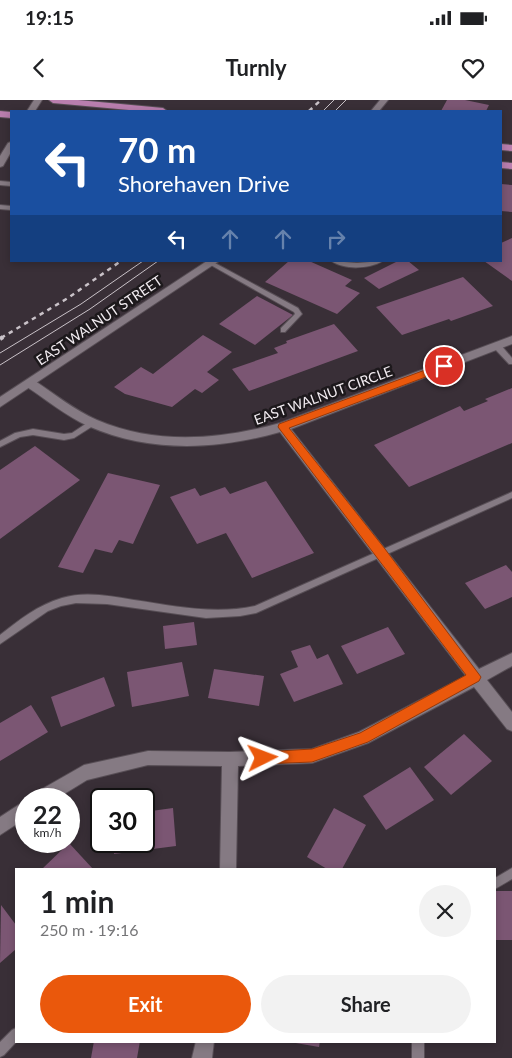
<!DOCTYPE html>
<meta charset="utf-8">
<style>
:root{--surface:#fff;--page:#f2f2f2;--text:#202124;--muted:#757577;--accent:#ea580c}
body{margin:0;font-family:Lato,sans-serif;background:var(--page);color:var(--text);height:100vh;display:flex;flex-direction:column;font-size:19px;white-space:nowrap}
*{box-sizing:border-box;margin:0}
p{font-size:16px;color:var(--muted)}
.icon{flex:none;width:28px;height:28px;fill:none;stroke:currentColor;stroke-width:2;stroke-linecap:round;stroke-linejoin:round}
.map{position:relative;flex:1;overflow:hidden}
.panel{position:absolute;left:15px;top:768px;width:481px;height:175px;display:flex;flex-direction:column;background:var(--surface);border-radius:0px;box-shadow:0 2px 8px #0003}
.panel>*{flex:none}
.banner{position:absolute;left:10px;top:10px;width:492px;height:152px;border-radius:0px;box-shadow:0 2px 8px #0003;background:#1a4fa0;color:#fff;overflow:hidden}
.speed{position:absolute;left:15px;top:688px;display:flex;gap:10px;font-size:25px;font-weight:700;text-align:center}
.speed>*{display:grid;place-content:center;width:65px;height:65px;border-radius:50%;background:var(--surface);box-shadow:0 2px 8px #0003;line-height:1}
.speed small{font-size:12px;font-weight:400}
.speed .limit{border:2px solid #111;border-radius:8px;background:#fff;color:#111}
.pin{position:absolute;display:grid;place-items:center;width:42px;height:42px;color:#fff;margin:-21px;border:2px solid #fff;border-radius:50%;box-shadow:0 1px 5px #0007}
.me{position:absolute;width:55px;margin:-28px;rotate:87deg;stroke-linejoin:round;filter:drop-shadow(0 0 4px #0008)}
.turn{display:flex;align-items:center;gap:18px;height:105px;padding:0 25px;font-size:22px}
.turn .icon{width:65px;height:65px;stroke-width:2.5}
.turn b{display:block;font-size:35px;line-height:42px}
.lanes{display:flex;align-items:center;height:48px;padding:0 25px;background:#0003;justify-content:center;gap:25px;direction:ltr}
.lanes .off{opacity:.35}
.round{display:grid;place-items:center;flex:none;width:52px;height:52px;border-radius:26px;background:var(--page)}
.summary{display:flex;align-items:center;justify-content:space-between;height:85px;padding:0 25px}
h1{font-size:30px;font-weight:700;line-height:38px}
.button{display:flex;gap:10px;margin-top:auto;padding:10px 25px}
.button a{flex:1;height:58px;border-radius:30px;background:var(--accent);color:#fff;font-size:20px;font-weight:700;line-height:58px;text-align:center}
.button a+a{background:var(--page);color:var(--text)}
.status{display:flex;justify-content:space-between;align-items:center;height:35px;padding:0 25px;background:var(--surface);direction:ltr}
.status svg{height:14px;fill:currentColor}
header{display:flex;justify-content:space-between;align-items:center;height:65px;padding:0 25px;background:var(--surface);font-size:22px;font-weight:700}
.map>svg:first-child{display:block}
.building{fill:#7b5673}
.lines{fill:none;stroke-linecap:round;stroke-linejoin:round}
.service-casing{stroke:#574e55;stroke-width:2}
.minor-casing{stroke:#574e55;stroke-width:2}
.tertiary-casing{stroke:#574e55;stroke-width:2}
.primary-casing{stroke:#574e55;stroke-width:2}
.service{fill:#857a83;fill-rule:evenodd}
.minor{fill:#857a83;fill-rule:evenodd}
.tertiary{fill:#857a83;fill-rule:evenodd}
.primary{fill:#b97eae;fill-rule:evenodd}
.tram{stroke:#c9c2c8;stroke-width:1}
.rail-far1{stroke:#c9c2c8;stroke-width:2.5;stroke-dasharray:4.5 4.5;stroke-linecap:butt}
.rail{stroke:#c9c2c8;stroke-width:4;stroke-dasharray:5.5 5.5;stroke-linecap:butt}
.route{fill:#ea580c;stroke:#983908}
.labels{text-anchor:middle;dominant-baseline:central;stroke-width:5;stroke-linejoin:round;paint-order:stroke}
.street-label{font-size:14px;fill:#f2ecf1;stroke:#1d191c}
</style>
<div class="status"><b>19:15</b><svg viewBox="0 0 49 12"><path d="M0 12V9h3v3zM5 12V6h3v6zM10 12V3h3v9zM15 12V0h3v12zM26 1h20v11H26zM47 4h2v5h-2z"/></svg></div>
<header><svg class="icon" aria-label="back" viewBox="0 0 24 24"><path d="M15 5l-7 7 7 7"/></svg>Turnly<svg class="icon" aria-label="heart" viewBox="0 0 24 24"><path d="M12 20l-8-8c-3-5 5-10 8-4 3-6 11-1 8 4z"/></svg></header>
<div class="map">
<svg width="512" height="958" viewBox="0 0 512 958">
<rect width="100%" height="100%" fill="#392f37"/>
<g class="building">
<path d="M447,0H465L489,5L486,11H441Z"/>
<path d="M501,84L512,85V112L501,111Z"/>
<path d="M512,138V181L484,161H501V143Z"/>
<path d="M289,161H309L352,180L345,186L360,193L337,214L265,182Z"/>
<path d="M398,161H408L419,170L379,189L364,178Z"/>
<path d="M463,177L493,206L451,221L449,219L402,235L376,207Z"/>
<path d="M257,196L293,215L255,245L219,224Z"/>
<path d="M334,224L358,251L249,291L232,269L278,253L274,248L287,243L286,241Z"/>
<path d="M203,235L232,252L207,272L219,280L202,293L195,289L172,307L125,294L114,287L141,267L153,274Z"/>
<path d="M512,288V343L409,387L374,345L460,306L464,311L488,301L485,299Z"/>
<path d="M35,346L80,380L0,439V370Z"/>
<path d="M108,373L160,385L133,444L119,440L112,453L95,449L83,473L58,467Z"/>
<path d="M266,381L314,453L252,478L226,433L197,444L170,397L195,388L200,396L225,387L230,394Z"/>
<path d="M506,465L512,472V497L485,509L465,483Z"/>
<path d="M194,522L197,545L165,549L163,526Z"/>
<path d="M388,527L405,554L357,574L341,546Z"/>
<path d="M310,545L317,559L328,554L343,584L294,602L280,574L298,567L291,551Z"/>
<path d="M182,562L189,596L132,607L127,572Z"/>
<path d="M214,569L264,576L259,606L208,598Z"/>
<path d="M104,577L115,606L61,627L51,597Z"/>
<path d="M31,605L48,632L0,661V623Z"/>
<path d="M464,634L492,661L451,695L424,667Z"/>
<path d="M410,667L434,700L386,730L363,696Z"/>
<path d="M173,708L176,746L114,754L113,741H144V712Z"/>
<path d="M334,708L366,725L342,769H327L307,757Z"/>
<path d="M69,743L93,769H42Z"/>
<rect x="495" y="791" width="17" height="49"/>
<path d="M1,805L16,825V849L0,863Z"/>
<path d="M94,941H140L137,958H91Z"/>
<path d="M291,941H320L319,947L290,942Z"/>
</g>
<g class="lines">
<g class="service-casing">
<g id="service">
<path d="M0,81L11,82V86L0,85Z"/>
<path d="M0,105L11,106V110L0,109Z"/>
<path d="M331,161L357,163L383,161C369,169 345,170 331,161Z"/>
<path d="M209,162H213L298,208L302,214L285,232H281V228L295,214L294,212L209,164Z"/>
<path d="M494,244H500L512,258V264H509L494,248Z"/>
<path d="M93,319L97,322L96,324L74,338L64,340L33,335L20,337L0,347V341L15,333L33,329L64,334L72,333Z"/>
<path d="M512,392V398L256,513L240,516L206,518L107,504L76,503L61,506L48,511L0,544V535C19,520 38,505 62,498C85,491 110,496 134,500C175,506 214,515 255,506Z"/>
<path d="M512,768V779L495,789V778Z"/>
<path d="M16,928V941H17L4,955L0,957V942L12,930Z"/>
<rect x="412" y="941" width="12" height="17"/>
</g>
</g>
<g class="minor-casing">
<g id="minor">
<path d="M34,0H42L35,11H27Z"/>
<path d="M11,42V52L3,66L0,67V56L8,43Z"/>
<path d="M512,236V244L291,329L479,569L512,553V566L487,580L512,612V631L507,629L474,587L368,643L312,663L238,666L236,769H220L222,666L148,665L87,680L56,699H33L35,693L84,665L148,651L230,652L312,649L359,632L466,576L280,332C217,350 150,353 88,326C66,316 47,300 27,287L25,284L27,281H35C55,294 74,310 97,320C155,345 220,340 280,323Z"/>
<path d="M26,700V718L0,735V717Z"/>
<path d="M196,941H214L212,958H192Z"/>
</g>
</g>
<g class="tertiary-casing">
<g id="tertiary">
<path d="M380,0H388L379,11H371Z"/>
<path d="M207,161H219L0,307V297Z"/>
</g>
</g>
<g class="primary-casing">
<g id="primary">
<path d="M49,0H78L163,8L167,11H140L53,3Z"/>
<path d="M0,11L11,12V18L0,17Z"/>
<path d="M501,44L512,45V51L501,50Z"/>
<path d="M501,62L512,63V69L501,68Z"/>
</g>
</g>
<use href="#service" class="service"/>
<use href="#minor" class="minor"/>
<use href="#tertiary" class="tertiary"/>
<use href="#primary" class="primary"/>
<g class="tram">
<path d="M323,11L334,0"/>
<path d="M335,11L346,0"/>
<path d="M0,253L81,204L143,161"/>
<path d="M0,265L90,209L158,161"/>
</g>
<g class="rail-far1">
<path d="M309,11L321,0"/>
<path d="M1,238L68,198L121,161"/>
</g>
<path class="rail" d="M0,239L3,237"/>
</g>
<path class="route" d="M444,263L447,264V269L289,328L385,449L481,577L479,581L368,642L312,662L263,664L258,662L256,658L258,654L263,652L312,649L360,633L466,575L278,327L279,324Z"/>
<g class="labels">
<g class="street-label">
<text transform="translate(99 220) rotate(-34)">EAST WALNUT STREET</text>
<text transform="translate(323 295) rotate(-20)">EAST WALNUT CIRCLE</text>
</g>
</g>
</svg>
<div class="speed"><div>22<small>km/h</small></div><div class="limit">30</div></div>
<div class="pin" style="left:444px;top:266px;background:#d93025"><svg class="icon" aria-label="arrive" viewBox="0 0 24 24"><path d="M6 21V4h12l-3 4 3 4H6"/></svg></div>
<svg class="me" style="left:263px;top:658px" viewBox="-20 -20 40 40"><path d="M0-17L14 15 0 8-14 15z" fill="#ea580c" stroke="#fff" stroke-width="4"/></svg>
<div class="banner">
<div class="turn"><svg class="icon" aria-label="left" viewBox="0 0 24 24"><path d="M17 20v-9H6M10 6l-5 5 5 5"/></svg><div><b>70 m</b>Shorehaven Drive</div></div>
<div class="lanes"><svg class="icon" aria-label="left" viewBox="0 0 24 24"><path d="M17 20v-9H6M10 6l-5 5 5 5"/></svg><svg class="icon off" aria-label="ahead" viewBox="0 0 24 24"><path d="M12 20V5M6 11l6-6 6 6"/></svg><svg class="icon off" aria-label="ahead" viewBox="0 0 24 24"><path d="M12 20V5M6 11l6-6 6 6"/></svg><svg class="icon off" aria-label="right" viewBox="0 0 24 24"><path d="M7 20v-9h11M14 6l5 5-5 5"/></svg></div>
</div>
<section class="panel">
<div class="summary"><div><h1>1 min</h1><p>250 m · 19:16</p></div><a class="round"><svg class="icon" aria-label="close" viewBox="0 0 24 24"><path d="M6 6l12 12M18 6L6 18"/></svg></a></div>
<div class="button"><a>Exit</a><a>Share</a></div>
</section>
</div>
